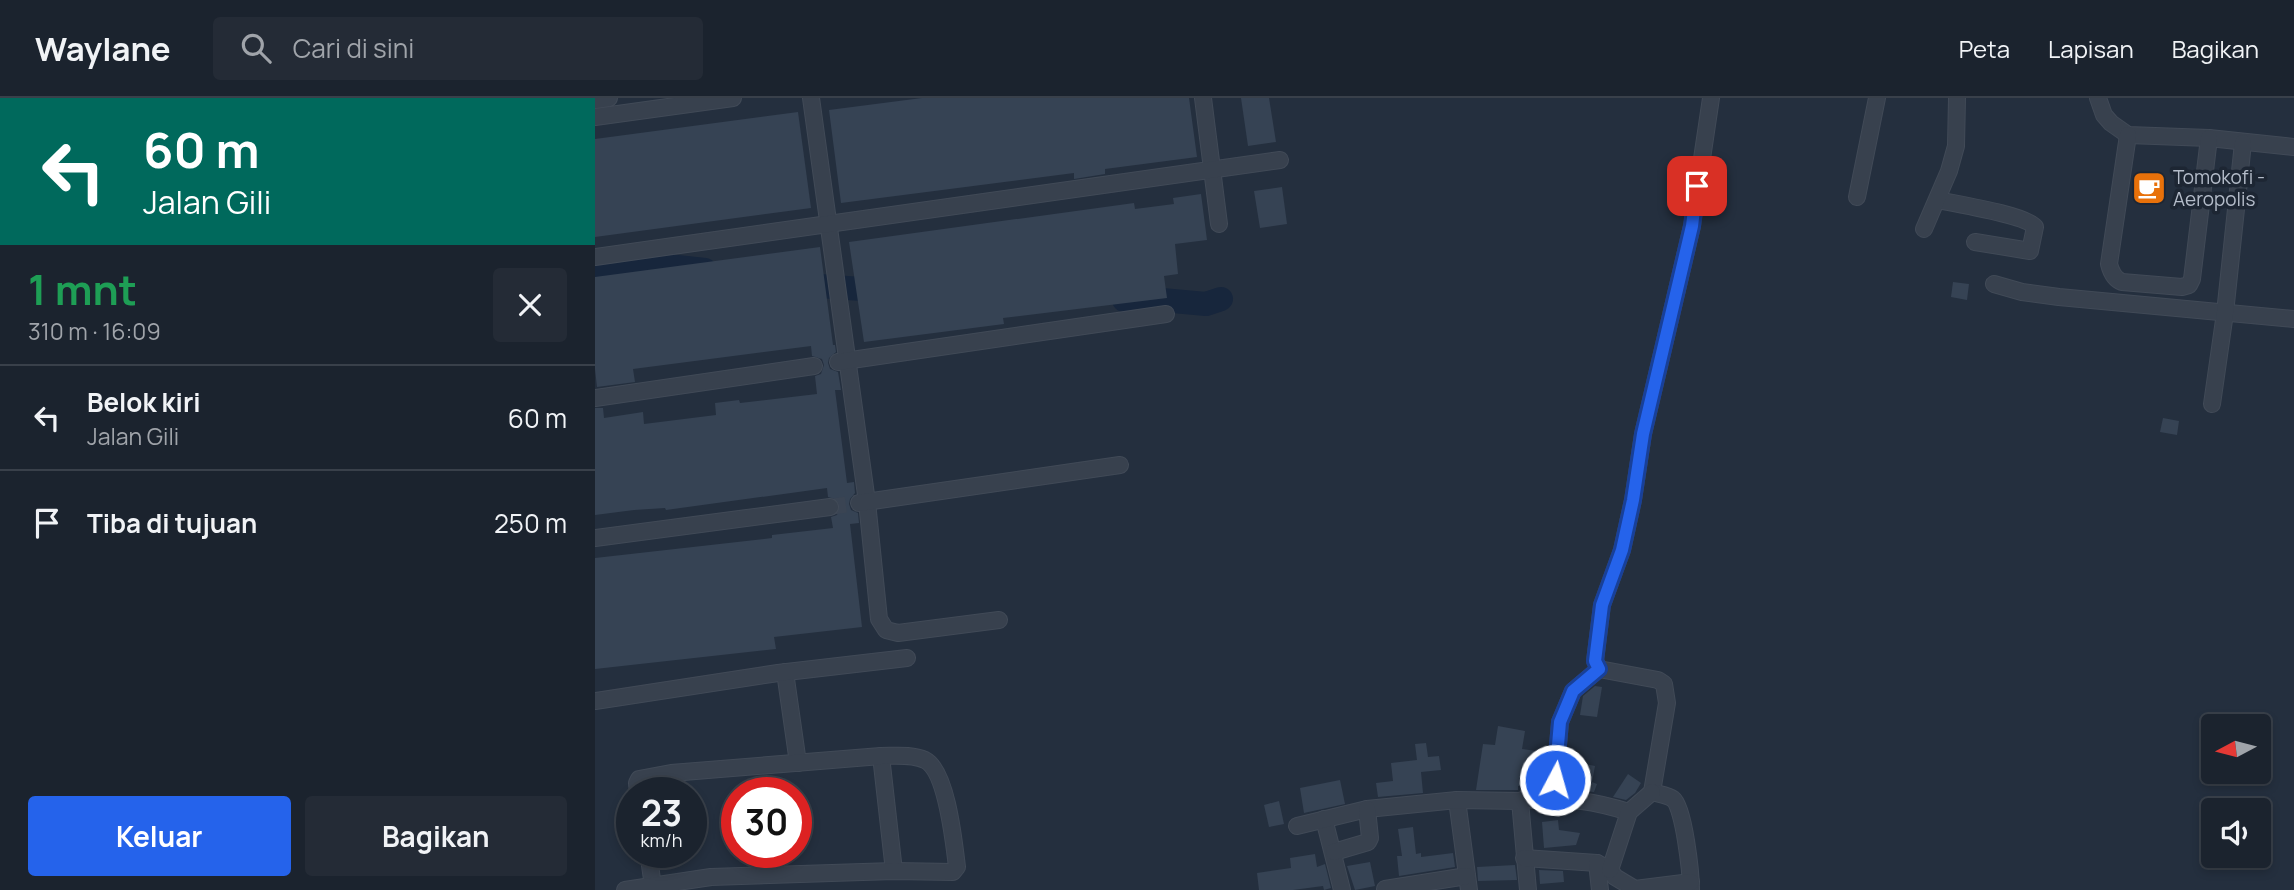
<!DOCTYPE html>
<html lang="id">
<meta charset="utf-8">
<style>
:root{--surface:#1b232e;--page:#242b36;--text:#f1f3f6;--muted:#a0a4aa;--line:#39404a;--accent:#2563eb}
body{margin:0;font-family:Manrope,sans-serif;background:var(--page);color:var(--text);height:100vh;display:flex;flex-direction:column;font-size:26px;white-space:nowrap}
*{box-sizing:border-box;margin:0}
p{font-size:23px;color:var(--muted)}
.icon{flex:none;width:38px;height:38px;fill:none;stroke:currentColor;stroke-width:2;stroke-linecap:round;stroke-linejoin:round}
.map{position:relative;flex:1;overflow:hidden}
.sheet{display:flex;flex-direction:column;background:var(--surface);width:595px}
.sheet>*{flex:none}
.guide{background:#00695c;color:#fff;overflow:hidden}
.needle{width:46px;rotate:263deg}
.buttons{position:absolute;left:1606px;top:616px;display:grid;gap:14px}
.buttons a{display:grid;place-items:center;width:70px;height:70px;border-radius:7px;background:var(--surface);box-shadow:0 4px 10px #0003,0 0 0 2px var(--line);font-size:35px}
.speed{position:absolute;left:21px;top:679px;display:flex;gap:14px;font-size:35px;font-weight:700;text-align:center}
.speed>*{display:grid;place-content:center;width:91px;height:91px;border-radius:50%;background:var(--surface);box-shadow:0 4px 10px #0003,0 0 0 2px var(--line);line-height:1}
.speed small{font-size:18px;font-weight:400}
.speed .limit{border:10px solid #d22;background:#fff;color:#111}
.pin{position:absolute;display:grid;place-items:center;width:60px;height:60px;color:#fff;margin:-30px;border-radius:14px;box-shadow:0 4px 10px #0006}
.me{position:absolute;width:77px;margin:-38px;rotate:6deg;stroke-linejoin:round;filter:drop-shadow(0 0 5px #0008)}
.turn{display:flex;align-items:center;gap:24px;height:147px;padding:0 28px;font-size:32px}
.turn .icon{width:91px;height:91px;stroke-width:2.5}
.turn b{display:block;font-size:49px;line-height:60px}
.round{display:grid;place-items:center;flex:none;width:74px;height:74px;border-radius:7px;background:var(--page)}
.overview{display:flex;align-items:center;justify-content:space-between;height:119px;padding:0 28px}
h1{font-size:42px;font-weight:700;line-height:52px;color:#1e9e55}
.button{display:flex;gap:14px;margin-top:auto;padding:14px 28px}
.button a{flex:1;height:80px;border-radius:7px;background:var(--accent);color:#fff;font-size:28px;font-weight:700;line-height:80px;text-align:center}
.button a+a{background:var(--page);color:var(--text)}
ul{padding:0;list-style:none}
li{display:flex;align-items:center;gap:21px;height:105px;padding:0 28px;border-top:2px solid var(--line)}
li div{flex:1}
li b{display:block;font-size:26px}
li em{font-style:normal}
header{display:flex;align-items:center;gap:42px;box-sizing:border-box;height:98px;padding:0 35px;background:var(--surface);border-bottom:2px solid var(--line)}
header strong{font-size:33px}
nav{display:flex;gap:38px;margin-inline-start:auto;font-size:24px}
.search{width:490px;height:63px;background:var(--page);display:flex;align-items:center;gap:18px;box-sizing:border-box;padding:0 24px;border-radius:7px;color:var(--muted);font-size:26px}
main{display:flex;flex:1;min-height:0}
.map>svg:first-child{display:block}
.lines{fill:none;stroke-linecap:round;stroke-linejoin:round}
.river{stroke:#17263c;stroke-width:24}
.building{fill:#364354}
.minor-tunnel{stroke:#3a4453;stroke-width:16;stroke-dasharray:16 8;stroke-linecap:butt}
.minor-casing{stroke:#414a57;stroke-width:18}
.minor{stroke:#38414e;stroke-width:16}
.route-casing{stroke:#184099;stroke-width:18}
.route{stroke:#2563eb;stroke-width:12}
.labels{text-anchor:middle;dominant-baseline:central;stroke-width:7;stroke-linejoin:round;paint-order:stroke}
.poi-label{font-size:19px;fill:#b4bcc9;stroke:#1d2633;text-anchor:start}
</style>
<header>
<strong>Waylane</strong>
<div class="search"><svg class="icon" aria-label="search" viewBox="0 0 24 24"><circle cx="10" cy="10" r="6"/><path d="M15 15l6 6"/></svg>Cari di sini</div>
<nav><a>Peta</a><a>Lapisan</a><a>Bagikan</a></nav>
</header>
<main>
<section class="sheet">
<div class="guide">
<div class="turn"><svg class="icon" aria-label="left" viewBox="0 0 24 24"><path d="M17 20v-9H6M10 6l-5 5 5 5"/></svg><div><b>60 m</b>Jalan Gili</div></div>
</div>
<div class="overview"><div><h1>1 mnt</h1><p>310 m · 16:09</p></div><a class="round"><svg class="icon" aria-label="close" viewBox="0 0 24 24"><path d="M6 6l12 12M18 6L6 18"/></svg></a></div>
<ul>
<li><svg class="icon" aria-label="left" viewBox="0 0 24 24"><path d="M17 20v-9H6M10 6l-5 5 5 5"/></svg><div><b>Belok kiri</b><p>Jalan Gili</p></div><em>60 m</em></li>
<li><svg class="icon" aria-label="arrive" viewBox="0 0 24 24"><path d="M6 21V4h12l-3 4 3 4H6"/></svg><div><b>Tiba di tujuan</b></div><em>250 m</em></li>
</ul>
<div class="button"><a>Keluar</a><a>Bagikan</a></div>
</section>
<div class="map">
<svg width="1699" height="792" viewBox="0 0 1699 792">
<rect width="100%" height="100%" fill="#242f3e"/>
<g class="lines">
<g class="river">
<path d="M0,180L28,163L110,172"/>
<path d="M197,186L294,193"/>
<path d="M529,202L556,201L611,206L626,201"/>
</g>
</g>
<g class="building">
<path d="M327,0H594L602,59L510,71V76L479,81V75L246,105L234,12Z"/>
<path d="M646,0H674L681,44L653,48Z"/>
<path d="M203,14L216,110L0,139V41Z"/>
<path d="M687,89L692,126L665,130L659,93Z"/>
<path d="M606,96L612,142L580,146L583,176L569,178L572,200L408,220L409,226L269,244L254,144L539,105L540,111L579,106L578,100Z"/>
<path d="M225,149L238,247H240L241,254L234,260L233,265L235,271L243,274L246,292H240L252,385L259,384L260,395L255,401L254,406L256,412L263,415L264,425L255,426L267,529L179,539L181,551L0,571V460L177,440V437L238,430L236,419L242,417L245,408L243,402L233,399L232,390L71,412L70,410L39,412L0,417V310H8L9,320L48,314L49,326L121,317L120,305L144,302L145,305L222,296L220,278L226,276L229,267L227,261L217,258L216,248L38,271L40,284L2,289L0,271V179Z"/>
<path d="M1358,184L1374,186L1372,202L1356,199Z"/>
<path d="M1568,320L1584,323L1582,337L1565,334Z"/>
<path d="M1000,588L1007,589L1002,619L985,617L988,598Z"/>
<path d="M903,628L930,633L927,651L949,654L945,684L937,688H923V692H881L888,646L900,647Z"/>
<path d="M831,645L833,659L844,658L846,672L826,674L828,695L783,699L781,685L798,683L796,665L822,662L820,646Z"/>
<path d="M975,663L1000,668L997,684L1002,686L999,694L969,691Z"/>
<path d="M1033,676L1046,685L1040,695L1031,702L1018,699Z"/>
<path d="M745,682L750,706L709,715L705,690Z"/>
<path d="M684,703L689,726L674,729L669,707Z"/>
<path d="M963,722L964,732L985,735L981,747L949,750L947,724Z"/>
<path d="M818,729L821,756L826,755V759L858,755L860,769L804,778L802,758H807L803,731Z"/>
<path d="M720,756L722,769L730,766L736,790L729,792L728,788L698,792H664L662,775L696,770L695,760Z"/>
<path d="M775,764L780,788L760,792L752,768Z"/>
<path d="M920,767L922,782L883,783L882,769Z"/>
<path d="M944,772L968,773L969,784L945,786Z"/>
</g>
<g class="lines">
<path class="minor-tunnel" d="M235,409L262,405"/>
<g class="minor-casing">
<g id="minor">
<path d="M216,0L272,404L284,521L291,532L303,535L404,522"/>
<path d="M608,0L624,126"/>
<path d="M1503,0L1509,17L1516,25L1533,37L1614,40L1699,49"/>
<path d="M0,2L14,0"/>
<path d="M0,19L138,0"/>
<path d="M1533,37L1514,166C1516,174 1519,181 1527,184L1587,189L1594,187L1597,181L1614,40"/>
<path d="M1262,99L1282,0"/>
<path d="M1343,102C1361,106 1431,117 1440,129L1435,153L1380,144"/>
<path d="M1329,131L1354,73L1361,48L1362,0"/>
<path d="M0,159L685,62"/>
<path d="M1399,186L1427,194L1464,199L1699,221"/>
<path d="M243,264L571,216"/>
<path d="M0,300L219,268"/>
<path d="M1617,306L1630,215L1648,45"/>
<path d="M264,405L525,367"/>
<path d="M0,440L235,409"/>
<path d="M1004,571L1000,563L1007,507L1027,452L1038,402L1048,336L1097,128L1116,0"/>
<path d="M1004,571L1063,582L1069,586L1072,605L1057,694"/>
<path d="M190,574L203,665"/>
<path d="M0,603L183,575L312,560"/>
<path d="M286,658L299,773"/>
<path d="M1057,694C1063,696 1073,697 1078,701C1089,709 1096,776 1096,792"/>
<path d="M862,702L874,792"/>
<path d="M938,702C977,700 998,703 1034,714"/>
<path d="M925,703C939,697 953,697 960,682L965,624L978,593L1004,571"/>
<path d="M729,721L747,792"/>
<path d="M702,728L772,711L862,702L925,703L933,792"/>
<path d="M53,754L58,788"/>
<path d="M739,754L773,744L775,740L772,711"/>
<path d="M929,760L1002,765L1015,772L1020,779L1040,791L1096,784"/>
<path d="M1002,765L1005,792"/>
<path d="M1015,772L1034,714L1057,694"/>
<path d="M790,791L872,778"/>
<path d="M30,792L116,779L299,773L358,774L362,769C359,745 352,673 330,662C317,656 300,658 286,658L76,675L44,681L42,685L43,695"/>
</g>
</g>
<use href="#minor" class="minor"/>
</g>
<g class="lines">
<g class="route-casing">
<path id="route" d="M960,682L965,624L978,593L1004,571L1000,563L1007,507L1027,452L1038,402L1048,336L1097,128L1102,88"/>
</g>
<use href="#route" class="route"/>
</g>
<defs>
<g id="cafe-square" transform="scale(1.75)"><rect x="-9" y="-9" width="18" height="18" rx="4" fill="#e8710a" stroke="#1d2633"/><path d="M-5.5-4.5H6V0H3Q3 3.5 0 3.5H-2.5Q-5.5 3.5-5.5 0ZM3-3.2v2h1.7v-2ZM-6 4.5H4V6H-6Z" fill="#fff"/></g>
</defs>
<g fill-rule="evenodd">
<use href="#cafe-square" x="1554" y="90"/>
</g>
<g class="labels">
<g class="poi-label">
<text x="1578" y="79">Tomokofi -<tspan x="1578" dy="22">Aeropolis</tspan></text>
</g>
</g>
</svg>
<div class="buttons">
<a><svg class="needle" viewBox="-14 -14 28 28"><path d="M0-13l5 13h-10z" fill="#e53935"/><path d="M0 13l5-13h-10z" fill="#a0a4aa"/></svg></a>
<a><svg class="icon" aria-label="sound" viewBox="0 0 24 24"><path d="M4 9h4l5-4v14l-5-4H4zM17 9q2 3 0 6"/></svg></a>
</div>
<div class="speed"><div>23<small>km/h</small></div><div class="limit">30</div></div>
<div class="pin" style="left:1102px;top:88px;background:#d93025"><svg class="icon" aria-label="arrive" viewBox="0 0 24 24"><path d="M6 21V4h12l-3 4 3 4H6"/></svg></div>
<svg class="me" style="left:960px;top:682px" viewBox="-20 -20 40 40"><circle r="17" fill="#2563eb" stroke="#fff" stroke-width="3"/><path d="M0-11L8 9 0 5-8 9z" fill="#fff"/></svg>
</div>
</main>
